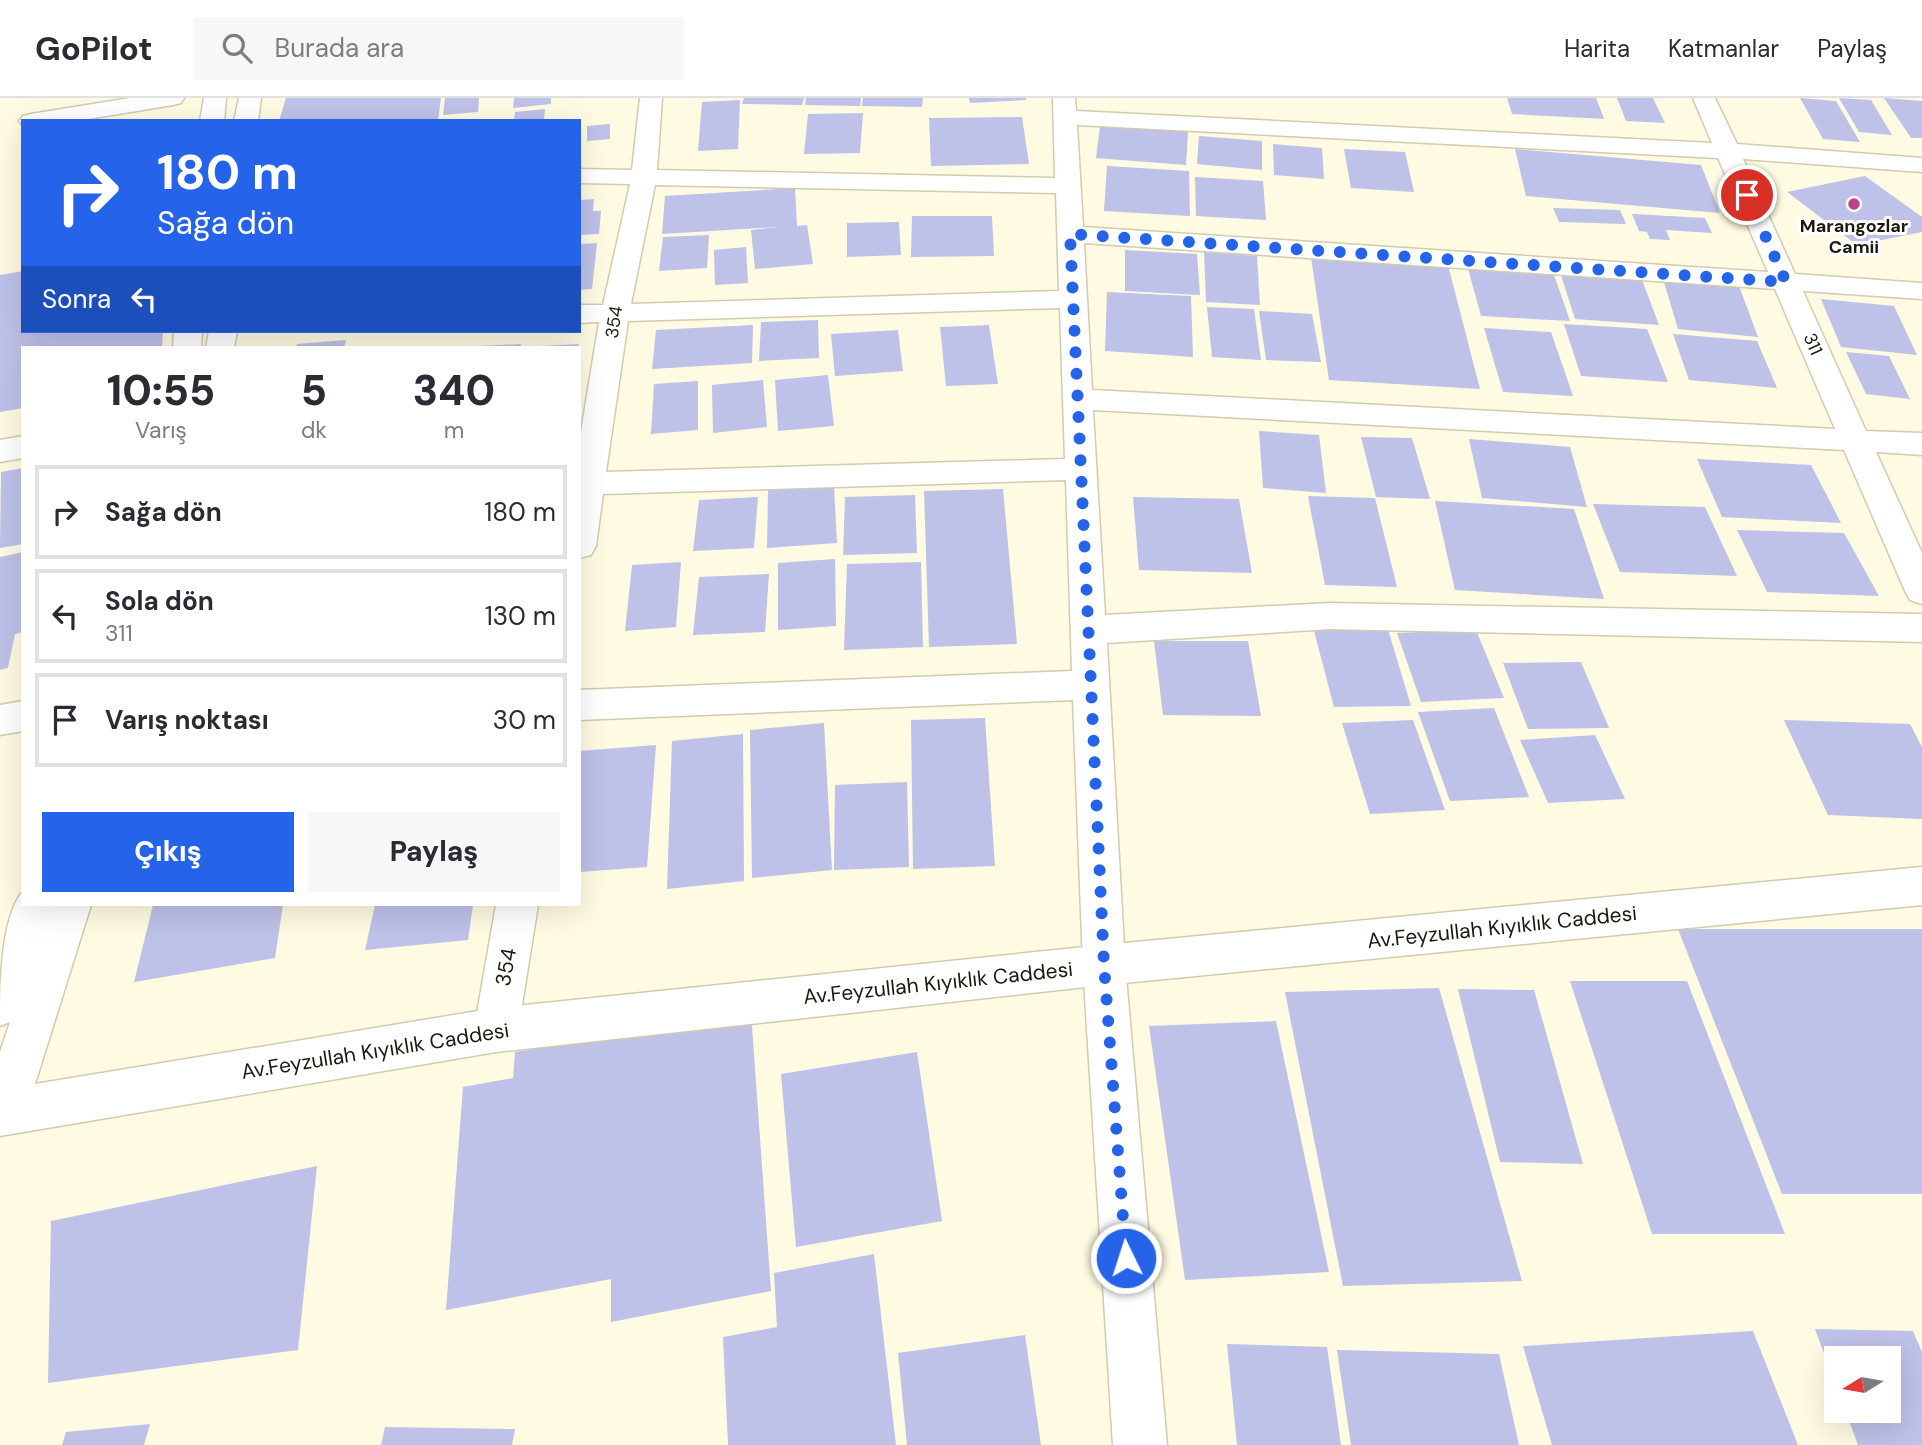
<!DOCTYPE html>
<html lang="tr">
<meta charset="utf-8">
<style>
:root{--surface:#fff;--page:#f7f7f7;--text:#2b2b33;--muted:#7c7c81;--line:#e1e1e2;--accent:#2563eb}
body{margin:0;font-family:"DM Sans",sans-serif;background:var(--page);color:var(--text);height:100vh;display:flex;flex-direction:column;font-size:26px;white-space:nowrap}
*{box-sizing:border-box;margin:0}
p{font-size:23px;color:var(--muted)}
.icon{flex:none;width:38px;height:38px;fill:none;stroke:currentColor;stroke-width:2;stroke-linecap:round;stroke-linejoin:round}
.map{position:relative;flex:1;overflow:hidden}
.side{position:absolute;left:21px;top:248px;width:560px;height:560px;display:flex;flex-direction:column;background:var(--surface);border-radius:0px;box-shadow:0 7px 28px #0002}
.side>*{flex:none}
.guide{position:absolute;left:21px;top:21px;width:560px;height:214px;border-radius:0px;box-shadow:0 7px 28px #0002;background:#2563eb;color:#fff;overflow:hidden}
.needle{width:46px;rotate:259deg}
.tools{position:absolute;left:1824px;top:1248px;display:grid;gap:14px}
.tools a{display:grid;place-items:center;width:77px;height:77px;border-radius:0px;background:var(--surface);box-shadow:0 7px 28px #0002;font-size:35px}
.pin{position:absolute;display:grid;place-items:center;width:60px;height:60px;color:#fff;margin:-30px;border:4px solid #fff;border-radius:50%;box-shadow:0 2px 7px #0007}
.me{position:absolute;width:77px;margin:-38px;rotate:356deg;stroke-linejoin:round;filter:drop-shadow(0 0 5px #0008)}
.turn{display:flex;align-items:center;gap:24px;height:147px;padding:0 21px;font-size:32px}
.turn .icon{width:91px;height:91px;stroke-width:2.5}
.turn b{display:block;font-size:49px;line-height:60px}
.then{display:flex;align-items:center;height:66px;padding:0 21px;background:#0003;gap:14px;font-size:26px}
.eta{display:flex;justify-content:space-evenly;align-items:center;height:119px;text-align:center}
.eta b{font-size:42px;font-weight:800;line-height:49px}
.primary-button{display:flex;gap:14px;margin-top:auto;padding:14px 21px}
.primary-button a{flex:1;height:80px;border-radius:0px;background:var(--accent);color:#fff;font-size:28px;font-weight:800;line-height:80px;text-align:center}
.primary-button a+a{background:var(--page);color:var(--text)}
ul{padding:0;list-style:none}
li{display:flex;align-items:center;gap:21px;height:94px;margin:0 14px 10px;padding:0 7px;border:4px solid var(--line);border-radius:0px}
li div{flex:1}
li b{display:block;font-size:26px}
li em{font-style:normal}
header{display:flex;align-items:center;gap:42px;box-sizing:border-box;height:98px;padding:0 35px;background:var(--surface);border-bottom:2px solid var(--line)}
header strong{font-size:33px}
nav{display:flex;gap:38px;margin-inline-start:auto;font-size:24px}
.search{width:490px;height:63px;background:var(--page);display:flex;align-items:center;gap:18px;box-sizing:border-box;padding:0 24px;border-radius:0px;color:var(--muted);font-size:26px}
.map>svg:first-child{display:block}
.building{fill:#bec1e8}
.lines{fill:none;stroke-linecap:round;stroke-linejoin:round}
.street-casing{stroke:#d2cbaf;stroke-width:3}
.secondary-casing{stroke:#d2cbaf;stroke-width:3}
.street{fill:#fff;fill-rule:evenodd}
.secondary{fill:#fff;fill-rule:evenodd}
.route{stroke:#2563eb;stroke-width:12;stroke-dasharray:0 21.6}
.poi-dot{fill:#c2418b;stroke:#fff;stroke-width:2.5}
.labels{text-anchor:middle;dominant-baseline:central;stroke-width:6;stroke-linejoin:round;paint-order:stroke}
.far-poi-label{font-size:18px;font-weight:bold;fill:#1b190e;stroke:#fff}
.far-street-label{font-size:18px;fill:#1b190e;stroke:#fff}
.street-label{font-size:21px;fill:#1b190e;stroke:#fff}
</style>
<header>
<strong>GoPilot</strong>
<div class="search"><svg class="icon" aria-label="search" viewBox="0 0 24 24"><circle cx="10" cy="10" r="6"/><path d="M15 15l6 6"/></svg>Burada ara</div>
<nav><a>Harita</a><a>Katmanlar</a><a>Paylaş</a></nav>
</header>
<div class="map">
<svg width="1922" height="1347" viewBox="0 0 1922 1347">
<rect width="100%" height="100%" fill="#fffae2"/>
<g class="building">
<path d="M286,0H441L438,23H279Z"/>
<path d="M445,0H479L478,14L443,17Z"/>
<path d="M514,0H551V6L513,10Z"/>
<path d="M744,0H804L802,7L742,6Z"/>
<path d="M806,0H861L860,8L805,7Z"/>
<path d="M863,0H923L922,9L862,8Z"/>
<path d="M969,0H1026V2L970,5Z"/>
<path d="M1507,0H1596L1604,21L1512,16Z"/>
<path d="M1617,0H1653L1665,25L1626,23Z"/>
<path d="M1800,0L1836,3L1860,44L1823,41Z"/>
<path d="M1839,0L1871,2L1892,37L1859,34Z"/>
<path d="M1884,0L1922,3V40H1911Z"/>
<path d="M740,2L738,51L698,53L702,4Z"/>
<path d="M545,11L544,23H514L515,14Z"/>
<path d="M863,15L860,55L804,56L808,16Z"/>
<path d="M1022,19L1029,66L931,68L929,20Z"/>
<path d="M610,26V41L587,43V28Z"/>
<path d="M1100,28L1188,34L1186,67L1096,60Z"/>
<path d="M1199,38L1262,43V72L1197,66Z"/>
<path d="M1273,46L1322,50L1324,81L1274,77Z"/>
<path d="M1344,51L1405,54L1414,94L1351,90Z"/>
<path d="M1515,51L1701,67L1720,115L1526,98Z"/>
<path d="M1107,68L1189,73L1190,118L1104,113Z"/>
<path d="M1865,78L1922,119V134L1857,147L1787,94Z"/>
<path d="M1195,79L1263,83L1266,122L1196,118Z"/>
<path d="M795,90L797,128L807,127L813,166L755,171L751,132L778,129L662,136L665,98Z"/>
<path d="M594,101L593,113H601L599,136L579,137V102Z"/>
<path d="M1553,110L1620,112L1626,126L1559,124Z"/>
<path d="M1632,116L1705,120L1712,135L1666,132L1670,142L1650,141L1647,134L1639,133Z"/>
<path d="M912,118H992L994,158L911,159Z"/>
<path d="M899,124L901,157L847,159V125Z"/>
<path d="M709,137L707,170L659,173L663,139Z"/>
<path d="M597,145L592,191L579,192V146Z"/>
<path d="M746,149L748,185L715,187L714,152Z"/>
<path d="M1125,152L1197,156L1200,197L1125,193Z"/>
<path d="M1204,154L1257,158L1260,207L1206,204Z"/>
<path d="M1311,159L1448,167L1480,291L1329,282Z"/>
<path d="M1467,167L1552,171L1570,223L1481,218Z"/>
<path d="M23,173V233H163L162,250H23V310L0,314V177Z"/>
<path d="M1561,177L1642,182L1659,227L1575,221Z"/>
<path d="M1663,181L1739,188L1758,239L1678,231Z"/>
<path d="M1107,194L1191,198L1193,259L1105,253Z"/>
<path d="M1821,201L1894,208L1917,257L1841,249Z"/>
<path d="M1207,209L1254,211L1261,262L1212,259Z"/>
<path d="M1259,213L1312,216L1321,264L1266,262Z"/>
<path d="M818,222L819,260L759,263L761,224Z"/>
<path d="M1564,226L1647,231L1668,284L1581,278Z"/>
<path d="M753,227L752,265L652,271L656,232Z"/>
<path d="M989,227L998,286L946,288L940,229Z"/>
<path d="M1484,230L1551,234L1573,298L1503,294Z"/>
<path d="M898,232L903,273L835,278L831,236Z"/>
<path d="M1673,236L1757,243L1777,290L1689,282Z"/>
<path d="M346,242L344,250H296L297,246Z"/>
<path d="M521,246L520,250H480V248Z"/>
<path d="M579,246L578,250H541V248Z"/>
<path d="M1846,254L1889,258L1910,301L1866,296Z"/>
<path d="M828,277L834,328L778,333L775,282Z"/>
<path d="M763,282L767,329L713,335L712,287Z"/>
<path d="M698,283V332L651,336L654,286Z"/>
<path d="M1259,333L1319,337L1326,395L1263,390Z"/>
<path d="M1361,339L1412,340L1430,401L1376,399Z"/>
<path d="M1469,341L1570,349L1587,409L1482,400Z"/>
<path d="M1697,361L1811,367L1841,425L1722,419Z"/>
<path d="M23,370V446L0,450L1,374Z"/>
<path d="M834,388L837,445L767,450L768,392Z"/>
<path d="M1003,391L1017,546L929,549L924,393Z"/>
<path d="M915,397L917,455L843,457L845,399Z"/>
<path d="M1308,398L1375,400L1397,489L1325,487Z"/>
<path d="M758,399L754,450L693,453L699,402Z"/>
<path d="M1133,399L1239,401L1252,475L1139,472Z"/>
<path d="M1435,403L1574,411L1604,501L1455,492Z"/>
<path d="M1593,406L1705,409L1737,478L1620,474Z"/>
<path d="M1737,432L1844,435L1879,498L1767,494Z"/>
<path d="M23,454V534L15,536L8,570L0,572V459Z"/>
<path d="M835,461L836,528L778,532V465Z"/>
<path d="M681,464L676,529L625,533L632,467Z"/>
<path d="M921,464L923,549L844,552L847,466Z"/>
<path d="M769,476L765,534L693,537L699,479Z"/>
<path d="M1387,528L1411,608L1334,609L1313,529Z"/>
<path d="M1476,532L1504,600L1421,604L1397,535Z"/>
<path d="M1154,543H1248L1261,618L1163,617Z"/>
<path d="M1581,564L1609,630L1528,631L1503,565Z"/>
<path d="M1494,610L1529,699L1450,703L1418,614Z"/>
<path d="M985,620L995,768L913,771L911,622Z"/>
<path d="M1413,622L1445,712L1370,716L1342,625Z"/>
<path d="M1784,622L1910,626L1922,649V721L1828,717Z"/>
<path d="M824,625L832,772L752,780L750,632Z"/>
<path d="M743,636L744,783L667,791L672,643Z"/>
<path d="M1595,637L1625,701L1548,705L1520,642Z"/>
<path d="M656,647L647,769L579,774V653Z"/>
<path d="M907,684L909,769L834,772L835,687Z"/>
<path d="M153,807H283L275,860L134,884Z"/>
<path d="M375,807H473L468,842L365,852Z"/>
<path d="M1678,831H1922V1096H1782Z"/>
<path d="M1570,883H1687L1785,1136H1652Z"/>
<path d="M1439,890L1522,1183L1343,1188L1285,894Z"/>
<path d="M1458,891L1534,892L1583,1066L1500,1064Z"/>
<path d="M751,915L771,1193L611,1224V1181L446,1212L463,989L513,980L515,954Z"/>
<path d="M1276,923L1329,1174L1185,1182L1149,928Z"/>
<path d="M917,954L942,1123L796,1149L781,976Z"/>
<path d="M317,1068L298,1252L48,1285L51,1123Z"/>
<path d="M874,1156L896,1347H728L723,1239L777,1229L774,1175Z"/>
<path d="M1815,1231L1913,1233L1922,1254V1347H1858L1845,1312H1888V1260H1836L1835,1285Z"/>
<path d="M1753,1233L1798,1347H1552L1523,1248Z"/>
<path d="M1025,1237L1041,1347H907L898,1255Z"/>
<path d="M1227,1246L1327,1249L1341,1347H1237Z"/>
<path d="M1337,1252L1499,1256L1519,1347H1351Z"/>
<path d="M150,1326L144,1347H62L66,1334Z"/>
<path d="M385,1329L515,1331L512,1347H381Z"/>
</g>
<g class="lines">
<g class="street-casing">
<g id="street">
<path d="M130,0H184L181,5L173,7L76,23H23V28L19,23L23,18L31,16Z"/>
<path d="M640,0H662L657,72L1055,80L1053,0H1075L1076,13L1712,45L1693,0H1715L1737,46L1922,60V74L1743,61L1795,176L1922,185V201L1803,193L1866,333L1922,335V357L1876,354L1922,455V506L1910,502L1905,493L1844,352L1093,312L1105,517L1330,505L1922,516V544L1330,531L1107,545L1125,867L1167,1347H1113L1083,867L1073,602L579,622V592L1072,573L1066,382L603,396L596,448L591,457L579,460V346L599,224L579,225V207H603L630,86L579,85V71L632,72ZM1077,27L1718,60L1768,174L1083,129ZM655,87L1056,95L1059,193L631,206ZM1084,145L1775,191L1835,331L1092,292ZM1060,210L1065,361L606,374L628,223Z"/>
<path d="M23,338V360L0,364V342Z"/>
<path d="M23,603V633L0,637V607Z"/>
<path d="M496,807H538L518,932L512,947L496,954L480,947L474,932Z"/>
</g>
</g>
<g class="secondary-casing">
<g id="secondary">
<path d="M204,0H226L224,23H200Z"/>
<path d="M239,0H261L258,23H234Z"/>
<path d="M174,233H202L201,250H173Z"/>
<path d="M209,233H237L234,250H206Z"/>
<path d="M1922,769V807L1104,887L496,954L0,1038V954L10,924L0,928C0,891 0,820 23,793V807H91L35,986L496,910L1104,847Z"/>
</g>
</g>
<use href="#street" class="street"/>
<use href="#secondary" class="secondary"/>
</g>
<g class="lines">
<path class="route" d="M1126,1160L1104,867L1070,136L1786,184L1747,97"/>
</g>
<circle class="poi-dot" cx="1854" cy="106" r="7"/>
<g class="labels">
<g class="far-poi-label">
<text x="1854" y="128">Marangozlar<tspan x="1854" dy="21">Camii</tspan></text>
</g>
<g class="far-street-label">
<text transform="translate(614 224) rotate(-81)">354</text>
<text transform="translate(1813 246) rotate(66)">311</text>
</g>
<g class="street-label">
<text transform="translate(1502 829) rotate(-6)">Av.Feyzullah Kıyıklık Caddesi</text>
<text transform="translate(506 869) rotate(-80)">354</text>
<text transform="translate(938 885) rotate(-6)">Av.Feyzullah Kıyıklık Caddesi</text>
<text transform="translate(375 953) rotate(-9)">Av.Feyzullah Kıyıklık Caddesi</text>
</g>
</g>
</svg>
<div class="tools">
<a><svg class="needle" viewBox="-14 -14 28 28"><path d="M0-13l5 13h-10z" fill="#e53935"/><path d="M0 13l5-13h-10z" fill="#7c7c81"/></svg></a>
</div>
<div class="pin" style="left:1747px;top:97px;background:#d93025"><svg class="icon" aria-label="arrive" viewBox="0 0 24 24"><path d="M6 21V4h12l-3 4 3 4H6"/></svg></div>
<svg class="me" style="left:1126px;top:1160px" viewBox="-20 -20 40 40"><circle r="17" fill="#2563eb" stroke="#fff" stroke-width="3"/><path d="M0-11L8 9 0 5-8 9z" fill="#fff"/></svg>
<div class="guide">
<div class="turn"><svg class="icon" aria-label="right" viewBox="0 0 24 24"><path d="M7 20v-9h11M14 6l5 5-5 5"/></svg><div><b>180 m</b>Sağa dön</div></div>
<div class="then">Sonra<svg class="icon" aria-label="left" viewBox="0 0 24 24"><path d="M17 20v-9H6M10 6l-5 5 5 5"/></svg></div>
</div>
<section class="side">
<div class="eta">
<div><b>10:55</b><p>Varış</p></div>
<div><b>5</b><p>dk</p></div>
<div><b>340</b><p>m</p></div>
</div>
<ul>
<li><svg class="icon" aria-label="right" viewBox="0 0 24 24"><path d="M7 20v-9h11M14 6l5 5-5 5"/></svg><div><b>Sağa dön</b></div><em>180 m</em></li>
<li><svg class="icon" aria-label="left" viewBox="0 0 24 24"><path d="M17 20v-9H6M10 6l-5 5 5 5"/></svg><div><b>Sola dön</b><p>311</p></div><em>130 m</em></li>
<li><svg class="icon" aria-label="arrive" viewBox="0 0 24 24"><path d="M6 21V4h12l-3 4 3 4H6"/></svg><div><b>Varış noktası</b></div><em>30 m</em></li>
</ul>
<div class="primary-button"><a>Çıkış</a><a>Paylaş</a></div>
</section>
</div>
